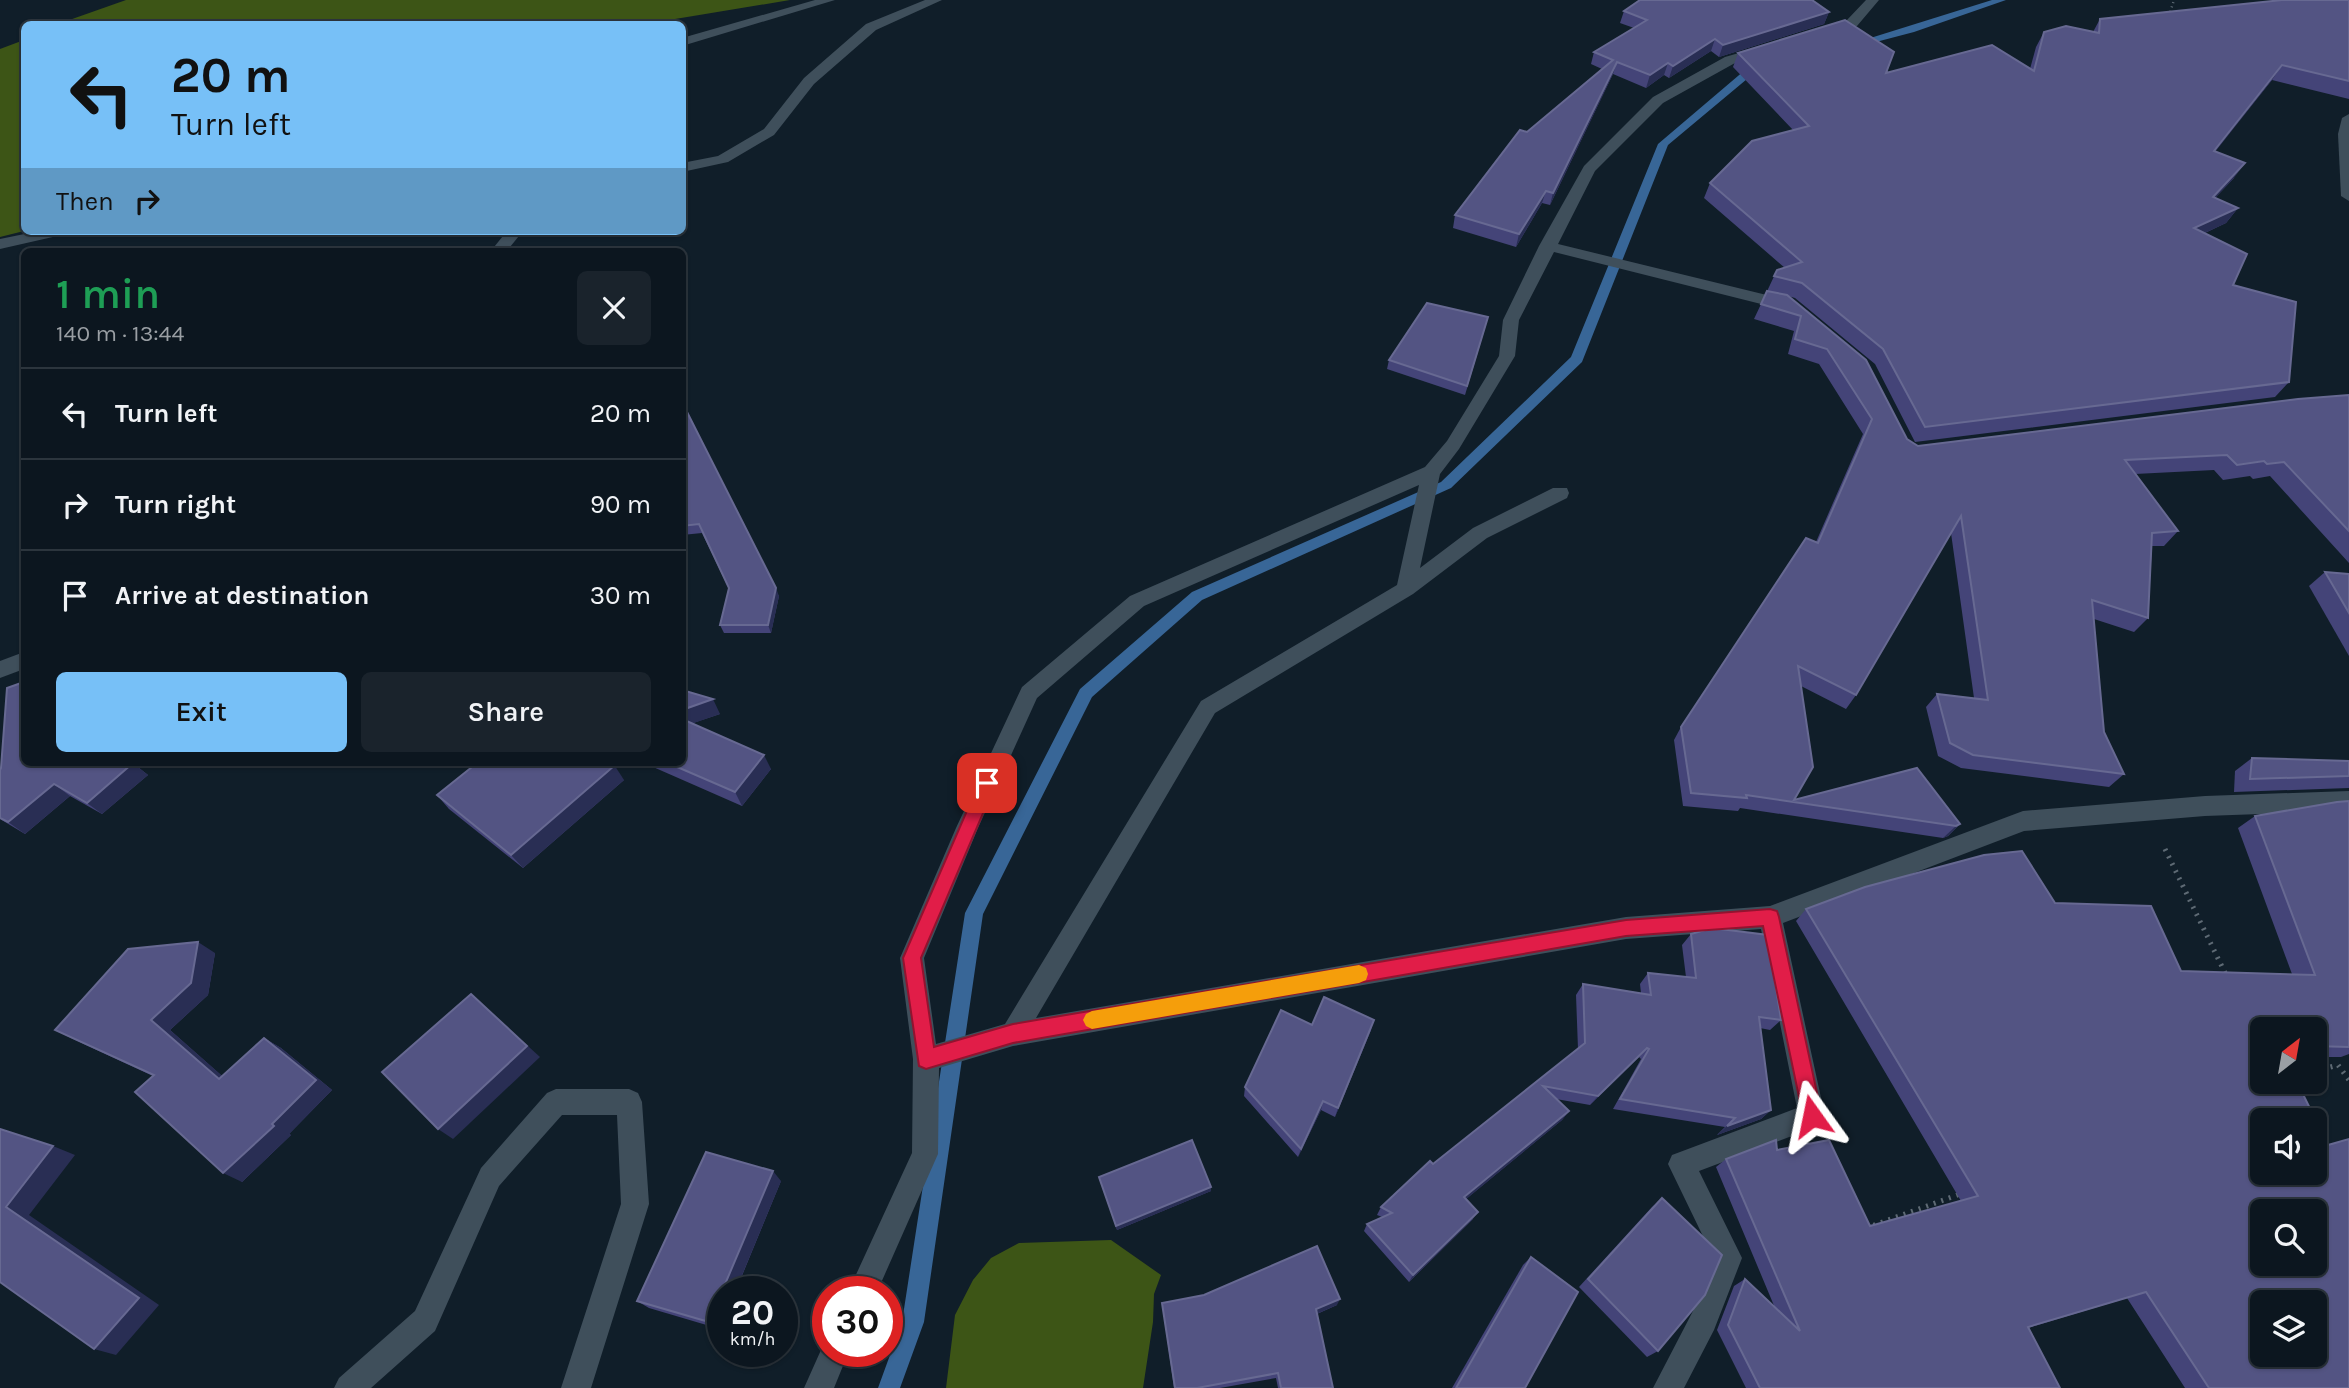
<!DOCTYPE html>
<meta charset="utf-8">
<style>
:root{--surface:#0c161f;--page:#1a232c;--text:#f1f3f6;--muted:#9a9fa4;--line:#2c353d;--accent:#77c0f7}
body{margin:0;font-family:Karla,sans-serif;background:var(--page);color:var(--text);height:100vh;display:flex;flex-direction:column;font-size:26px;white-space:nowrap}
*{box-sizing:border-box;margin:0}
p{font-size:23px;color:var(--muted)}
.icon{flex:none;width:38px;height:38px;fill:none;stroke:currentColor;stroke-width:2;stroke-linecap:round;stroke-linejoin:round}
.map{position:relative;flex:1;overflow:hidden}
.drawer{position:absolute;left:21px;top:248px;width:665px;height:518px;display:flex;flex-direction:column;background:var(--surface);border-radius:10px;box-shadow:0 2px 5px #0004,0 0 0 2px var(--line)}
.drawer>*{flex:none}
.guide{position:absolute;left:21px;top:21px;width:665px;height:214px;border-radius:10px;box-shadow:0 2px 5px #0004,0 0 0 2px var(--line);background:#77c0f7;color:#111;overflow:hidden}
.needle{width:46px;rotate:31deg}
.tools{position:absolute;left:2250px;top:1017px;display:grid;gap:14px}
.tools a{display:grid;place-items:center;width:77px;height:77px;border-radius:10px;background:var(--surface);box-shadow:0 2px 5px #0004,0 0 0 2px var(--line);font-size:35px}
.speed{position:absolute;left:707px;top:1276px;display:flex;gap:14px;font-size:35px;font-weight:700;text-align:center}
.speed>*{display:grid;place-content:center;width:91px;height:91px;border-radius:50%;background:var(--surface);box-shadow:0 2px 5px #0004,0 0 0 2px var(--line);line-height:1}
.speed small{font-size:18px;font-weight:400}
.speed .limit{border:10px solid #d22;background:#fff;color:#111}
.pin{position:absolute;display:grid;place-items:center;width:60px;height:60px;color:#fff;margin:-30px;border-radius:14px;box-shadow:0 4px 10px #0006}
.me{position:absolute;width:77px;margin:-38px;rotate:348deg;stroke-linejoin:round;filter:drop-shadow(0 0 5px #0008)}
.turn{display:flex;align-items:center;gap:24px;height:147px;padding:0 35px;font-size:32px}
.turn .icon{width:91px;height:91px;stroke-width:2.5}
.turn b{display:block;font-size:49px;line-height:60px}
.then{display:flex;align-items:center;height:66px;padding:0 35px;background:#0003;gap:14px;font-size:26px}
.round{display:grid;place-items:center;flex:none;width:74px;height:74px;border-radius:10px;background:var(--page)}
.summary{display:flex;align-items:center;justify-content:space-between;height:119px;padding:0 35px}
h1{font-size:42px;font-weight:600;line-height:52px;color:#1e9e55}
.button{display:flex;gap:14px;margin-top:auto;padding:14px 35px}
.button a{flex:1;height:80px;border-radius:10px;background:var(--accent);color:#111;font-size:28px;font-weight:600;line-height:80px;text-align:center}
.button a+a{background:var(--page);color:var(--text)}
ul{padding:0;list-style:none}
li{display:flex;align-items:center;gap:21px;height:91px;padding:0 35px;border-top:2px solid var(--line)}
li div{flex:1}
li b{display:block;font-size:26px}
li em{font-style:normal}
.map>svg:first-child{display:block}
.forest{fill:#3d5516}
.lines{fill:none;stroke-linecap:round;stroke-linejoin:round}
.stream{fill:#386697;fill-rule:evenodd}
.path-far1{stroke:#5e6a74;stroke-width:2.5;stroke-dasharray:1 3.5;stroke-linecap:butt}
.path{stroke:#5e6a74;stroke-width:5;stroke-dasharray:2 6;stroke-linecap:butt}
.minor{fill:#3f4f5b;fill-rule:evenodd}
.wall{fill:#444478}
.shaded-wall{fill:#292e54}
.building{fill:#535483;stroke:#676992;stroke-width:2;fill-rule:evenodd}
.route{fill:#e11d48;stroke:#92132f;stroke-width:2}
.slow{fill:#f59e0b}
</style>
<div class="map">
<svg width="2349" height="1388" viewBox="0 0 2349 1388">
<rect width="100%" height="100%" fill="#101e29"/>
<g class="forest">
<path d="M126,0H790L645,24H58Z"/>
<path d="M24,40V231L0,237V49Z"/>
<path d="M1111,1240L1161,1275L1154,1294L1153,1322L1143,1388H946L955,1315L973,1280L991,1258L1019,1243Z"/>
</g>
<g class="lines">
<g class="stream">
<path d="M1992,0H2006L1914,32L1853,48L1848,45Z"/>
<path d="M1761,66L1765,67V71L1753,74L1668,145L1582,362L1451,488L1202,600L1092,697L983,914L924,1322L900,1388H878L902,1322L965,913L1080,689L1192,592L1441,482L1571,357L1658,144L1745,70Z"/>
</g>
<path class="path-far1" d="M2169,16L2174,0"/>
<g class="path">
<path d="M2165,849L2227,977"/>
<path d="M2315,1071L2338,1065L2349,1080"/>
<path d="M1866,1228L1963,1193"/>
</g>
<g class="minor">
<path d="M815,0H835L682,46V38Z"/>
<path d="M925,0H942L876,30L814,84L774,135L728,162L682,172V163L718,156L764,129L804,78L866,24Z"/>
<path d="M1866,0H1879L1857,26L1824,36L1819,35V29L1847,20Z"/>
<path d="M1763,46L1768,47V53L1735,63L1663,103L1595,171L1558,244L1795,302L1797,306L1795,310L1789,311L1554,252L1519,320L1515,356L1459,449L1440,474L1420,568L1473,528L1553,488H1567L1569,493L1567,498L1487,538L1413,594L1215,713L1036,1018L1626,917L1770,906L2023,811L2205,796L2349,791V811L2205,816L2024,831L1783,923L1825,1116L1821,1125L1699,1171L1742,1258L1714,1330L1684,1388H1653L1693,1311L1714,1259L1668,1164L1672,1155L1797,1108L1761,929L1626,939L1013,1046L939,1068L938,1154L877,1292H848L912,1153L913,1059L900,958L956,828L1022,687L1130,596L1425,467L1447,441L1499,356L1503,320L1539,246L1584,166L1653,97L1725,57ZM1419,485L1397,585L1201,701L1005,1024L936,1044L924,958L978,828L1037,698L1144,606Z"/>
<path d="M2349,114V201L2341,196L2338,134L2342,118Z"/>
<path d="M39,231H69L66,234L0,249V239Z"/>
<path d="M507,231H523L506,252H490Z"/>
<path d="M24,652V669L0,678V661Z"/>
<path d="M556,1089H629L638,1093L642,1102L649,1204L591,1388H561L621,1204L617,1115H562L499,1186L435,1331L371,1388H334L339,1378L415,1311L481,1168L547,1093Z"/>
<path d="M828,1340V1351H849L834,1388H804L825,1341Z"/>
</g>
</g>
<g class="wall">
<path d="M2349,0V99L2272,80L2215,151L2234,178L2215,198L2238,208L2226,223L2205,233L2233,285L2289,382L2275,397L1915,442L1875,364L1795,298L1788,296L1907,439L1918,446L2349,395V563L2270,476L2253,479L2250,476L2223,480L2214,470L2135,474L2178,531L2164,546H2152L2148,618L2134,632L2094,619L2104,732L2124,774L2109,787L1961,768L1938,756L1926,707L1937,694L1974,698L1951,533L1856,695L1846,709L1801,686L1794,800L1960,824L1948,836L1943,838L1740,808L1738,811L1683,806L1674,740L1681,727L1816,542L1863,434L1819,364L1788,354L1794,331L1754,319L1777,270L1785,268L1704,198L1710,183L1793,130L1733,67L1738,53L1886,73L2030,69L2036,47L2044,32H2093L2100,19Z"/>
<path d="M1624,11L1829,12L1824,24L1719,57L1711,51L1669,78L1664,75L1646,88L1613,74L1550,205L1542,203L1516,247L1453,228L1455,215L1602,69L1591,64L1594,52L1634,28L1620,23Z"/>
<path d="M1486,325L1465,395L1387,369L1389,360Z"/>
<path d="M682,465L779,596L771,633H724L720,625L729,589L702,533L682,535Z"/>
<path d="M2325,572L2349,574V656L2309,586Z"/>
<path d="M682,690L720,714L693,723L771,769L742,806L644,763H682Z"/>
<path d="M2252,758L2349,761V788L2234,792L2235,771Z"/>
<path d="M134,764L148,775L102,814L70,796L25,834L0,819V770Z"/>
<path d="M505,767L624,780L523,868L449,809L437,795Z"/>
<path d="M2349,801V1054L2341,1057H2315V1029H2263L2349,1388H2185L2127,1298L2028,1328L2060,1388H1746L1717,1330L1734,1286L1745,1279L1775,1308L1716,1167L1726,1159L1777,1150L1870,1226L1961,1201L1796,921L1806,909L2055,903L2181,971L2292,974L2238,828L2255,816Z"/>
<path d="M1691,934L1781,1020L1770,1030L1760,1028L1771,1110L1761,1119L1717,1135L1725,1127L1613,1109L1641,1059L1639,1057L1590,1105L1556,1099L1569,1111L1562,1120L1466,1199L1473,1219L1409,1282L1364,1231L1367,1224L1382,1217L1377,1215L1381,1207L1578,1049L1576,995L1583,984L1641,993L1640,984L1648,973L1686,977L1682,945Z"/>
<path d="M215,953L208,995L170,1030L222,1076L264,1038L281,1048L332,1090L289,1134L291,1135L242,1182L153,1076L75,1040L55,1030Z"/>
<path d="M1312,1025L1371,1030L1335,1117L1321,1110L1298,1157L1244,1096L1245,1087Z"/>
<path d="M1099,1177L1211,1187V1191L1117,1230Z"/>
<path d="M781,1181L720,1329L649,1308L637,1301Z"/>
<path d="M1662,1198L1658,1351L1647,1357L1579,1287L1652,1207Z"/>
<path d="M1531,1257L1525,1388H1452L1523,1265Z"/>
<path d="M1162,1303L1337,1305L1317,1314L1333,1388H1278L1276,1378L1220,1388H1174Z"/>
</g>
<g class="shaded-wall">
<path d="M1829,12L1824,24L1719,57L1723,45Z"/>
<path d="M1715,39L1711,51L1669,78L1673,66Z"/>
<path d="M1617,62L1613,74L1550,205L1553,193Z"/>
<path d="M1668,63L1664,75L1646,88L1650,75Z"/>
<path d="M2282,65L2272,80L2204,166L2214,151Z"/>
<path d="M2245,163L2234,178L2202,212L2213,197Z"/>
<path d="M1546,191L1542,203L1516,247L1519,234Z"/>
<path d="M2238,208L2226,223L2183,243L2194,228Z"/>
<path d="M776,588L779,596L771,633L768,625Z"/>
<path d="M713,699L720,714L682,727V710Z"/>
<path d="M764,755L771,769L742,806L735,792Z"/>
<path d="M128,763H135L134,764L148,775L102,814L87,803Z"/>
<path d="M613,763L624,780L523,868L511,855Z"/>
<path d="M54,784L70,796L25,834L8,822Z"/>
<path d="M1960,824L1948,836L1943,838L1956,826Z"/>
<path d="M198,942L215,953L208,995L170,1030L237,1089L219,1079L151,1020Z"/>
<path d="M471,994L540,1057L453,1139L438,1129Z"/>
<path d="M1374,1020L1371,1030L1335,1117L1338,1108Z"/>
<path d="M264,1038L281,1048L332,1090L289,1134L291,1135L242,1182L223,1173Z"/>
<path d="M1647,1048L1639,1057L1590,1105L1598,1096Z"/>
<path d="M1323,1101L1321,1110L1298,1157L1301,1149Z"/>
<path d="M1771,1110L1761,1119L1717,1135L1727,1126Z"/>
<path d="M1569,1111L1562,1120L1459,1205L1464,1197Z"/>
<path d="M53,1146L75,1155L29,1215L159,1305L116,1355L94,1349L6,1207Z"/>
<path d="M773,1171L781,1181L735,1292H723V1321L720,1329L709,1322Z"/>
<path d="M1211,1187V1191L1117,1230L1116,1226Z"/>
<path d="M1478,1212L1473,1219L1409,1282L1413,1275Z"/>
<path d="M2146,1292L2127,1298L2010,1333L2028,1327Z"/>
<path d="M1340,1299L1337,1305L1314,1315L1316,1309Z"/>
</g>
<g class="building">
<path d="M1640,0H1812L1829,12L1723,45L1715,39L1673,66L1668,63L1650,75L1617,62L1553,193L1546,191L1519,234L1455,215L1520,130L1527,132L1613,60L1594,52L1647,20L1624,11Z"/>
<path d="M2282,0H2349V81L2282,65L2214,151L2245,163L2213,197L2238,208L2194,228L2247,254L2233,285L2296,302L2289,382L1925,427L1883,349L1802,283L1774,276L1777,270L1802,262L1710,183L1752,141L1809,126L1738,53L1845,20L1894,52L1886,73L1992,45L2034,71L2044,32L2066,26L2099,33L2100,19Z"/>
<path d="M1767,291L1787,295L1866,360L1907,439L1918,446L2298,399L2349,395V531L2284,462L2267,464L2264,461L2237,465L2227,455L2125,460L2178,531L2152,533L2148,618L2092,600L2104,732L2124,774L1973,755L1950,743L1937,694L1988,700L1961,516L1856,695L1798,666L1813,767L1794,800L1917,768L1960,824L1956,826L1746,795L1747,798L1691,793L1681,727L1806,538L1818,543L1872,419L1827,349L1795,339L1801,316L1761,304Z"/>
<path d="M1427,303L1488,317L1467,386L1389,360Z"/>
<path d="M686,410L776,588L768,625H720L729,588L699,524L682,526V465Z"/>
<path d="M2325,572L2349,574V613Z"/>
<path d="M24,682V763H133L87,803L54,784L8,822L0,818V770L1,768L7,688Z"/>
<path d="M682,690L713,699L682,710Z"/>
<path d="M682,719L764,755L735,792L668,763H682Z"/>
<path d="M2252,758L2349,761V776L2250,779Z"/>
<path d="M477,763H500L505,767L509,763H613L614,766L511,855L437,795Z"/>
<path d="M2349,801V1047L2315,1046V1029H2263V1082H2297L2328,1145L2349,1139V1388H2209L2146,1292L2028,1327L2060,1388H1760L1728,1325L1745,1279L1800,1331L1726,1159L1776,1140L1777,1150L1829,1140L1870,1226L1978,1196L1806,909L1865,887L1984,855L2022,851L2055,903L2151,906L2181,971L2315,975L2255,816L2337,802ZM2263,1120H2315V1172H2263ZM2263,1211H2315V1264H2263ZM2263,1302H2315V1354H2263Z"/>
<path d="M1712,928L1768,935L1781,1020L1759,1017L1771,1110L1727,1126L1735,1118L1620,1099L1649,1049L1647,1048L1598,1096L1543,1086L1569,1111L1464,1197L1478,1212L1413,1275L1367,1224L1392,1213L1381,1207L1430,1161L1433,1164L1585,1043L1583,984L1651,995L1648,973L1696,978L1691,934Z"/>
<path d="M198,942L191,983L151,1020L219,1079L264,1038L316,1080L272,1124L274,1126L223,1173L135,1092L154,1075L55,1030L128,949Z"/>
<path d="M471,994L527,1046L438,1129L382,1072Z"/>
<path d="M1324,997L1374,1020L1338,1108L1323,1101L1301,1149L1245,1087L1281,1010L1312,1025Z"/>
<path d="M0,1129L53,1146L6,1207L139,1298L94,1349L0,1282Z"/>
<path d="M1192,1140L1211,1187L1116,1226L1099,1177Z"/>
<path d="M706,1152L773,1171L709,1322L637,1301Z"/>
<path d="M1662,1198L1722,1255L1705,1295L1658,1351L1588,1279Z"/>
<path d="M1317,1246L1340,1299L1316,1309L1333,1388H1281L1278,1373L1197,1388H1175L1162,1303L1204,1295Z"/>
<path d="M1531,1257L1578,1292L1525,1388H1456Z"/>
</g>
<path class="route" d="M987,776L993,778L996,783L921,958L934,1047L1013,1024L1626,920L1770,909L1777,911L1779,917L1822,1116L1819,1123L1812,1126L1805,1123L1803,1116L1763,926L1626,936L1013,1043L926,1069L919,1066L903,958L979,783L981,778Z"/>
<path class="slow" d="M1359,965L1366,968L1368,974L1366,980L1359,983L1092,1029L1086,1026L1083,1020L1086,1014L1092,1011Z"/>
</svg>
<div class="tools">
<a><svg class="needle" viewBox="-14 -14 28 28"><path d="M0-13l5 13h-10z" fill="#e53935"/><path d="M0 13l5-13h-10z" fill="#9a9fa4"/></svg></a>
<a><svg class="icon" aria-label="sound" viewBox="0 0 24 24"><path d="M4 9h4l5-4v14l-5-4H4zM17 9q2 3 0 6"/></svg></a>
<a><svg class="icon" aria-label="search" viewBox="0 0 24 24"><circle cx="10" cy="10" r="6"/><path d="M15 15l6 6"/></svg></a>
<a><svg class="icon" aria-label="layers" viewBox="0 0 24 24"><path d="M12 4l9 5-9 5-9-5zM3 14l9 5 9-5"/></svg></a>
</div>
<div class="speed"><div>20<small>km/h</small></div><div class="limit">30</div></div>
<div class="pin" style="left:987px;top:783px;background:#d93025"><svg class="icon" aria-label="arrive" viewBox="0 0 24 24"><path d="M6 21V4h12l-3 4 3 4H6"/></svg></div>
<svg class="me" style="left:1812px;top:1116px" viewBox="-20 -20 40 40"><path d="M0-17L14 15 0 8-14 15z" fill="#e11d48" stroke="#fff" stroke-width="4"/></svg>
<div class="guide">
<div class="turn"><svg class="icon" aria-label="left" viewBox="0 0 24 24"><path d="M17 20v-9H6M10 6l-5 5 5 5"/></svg><div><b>20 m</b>Turn left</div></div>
<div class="then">Then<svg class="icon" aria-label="right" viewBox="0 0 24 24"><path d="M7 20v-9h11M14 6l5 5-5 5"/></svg></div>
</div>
<section class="drawer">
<div class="summary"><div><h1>1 min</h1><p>140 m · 13:44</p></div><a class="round"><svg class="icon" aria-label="close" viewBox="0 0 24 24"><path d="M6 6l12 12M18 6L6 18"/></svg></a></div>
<ul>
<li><svg class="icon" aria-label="left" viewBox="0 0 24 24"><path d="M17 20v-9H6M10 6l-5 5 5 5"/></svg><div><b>Turn left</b></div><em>20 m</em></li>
<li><svg class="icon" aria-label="right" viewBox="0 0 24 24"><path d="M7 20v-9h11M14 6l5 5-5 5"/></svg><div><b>Turn right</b></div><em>90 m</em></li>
<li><svg class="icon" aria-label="arrive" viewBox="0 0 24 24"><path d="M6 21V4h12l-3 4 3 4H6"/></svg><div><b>Arrive at destination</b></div><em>30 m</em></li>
</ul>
<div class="button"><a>Exit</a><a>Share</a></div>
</section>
</div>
